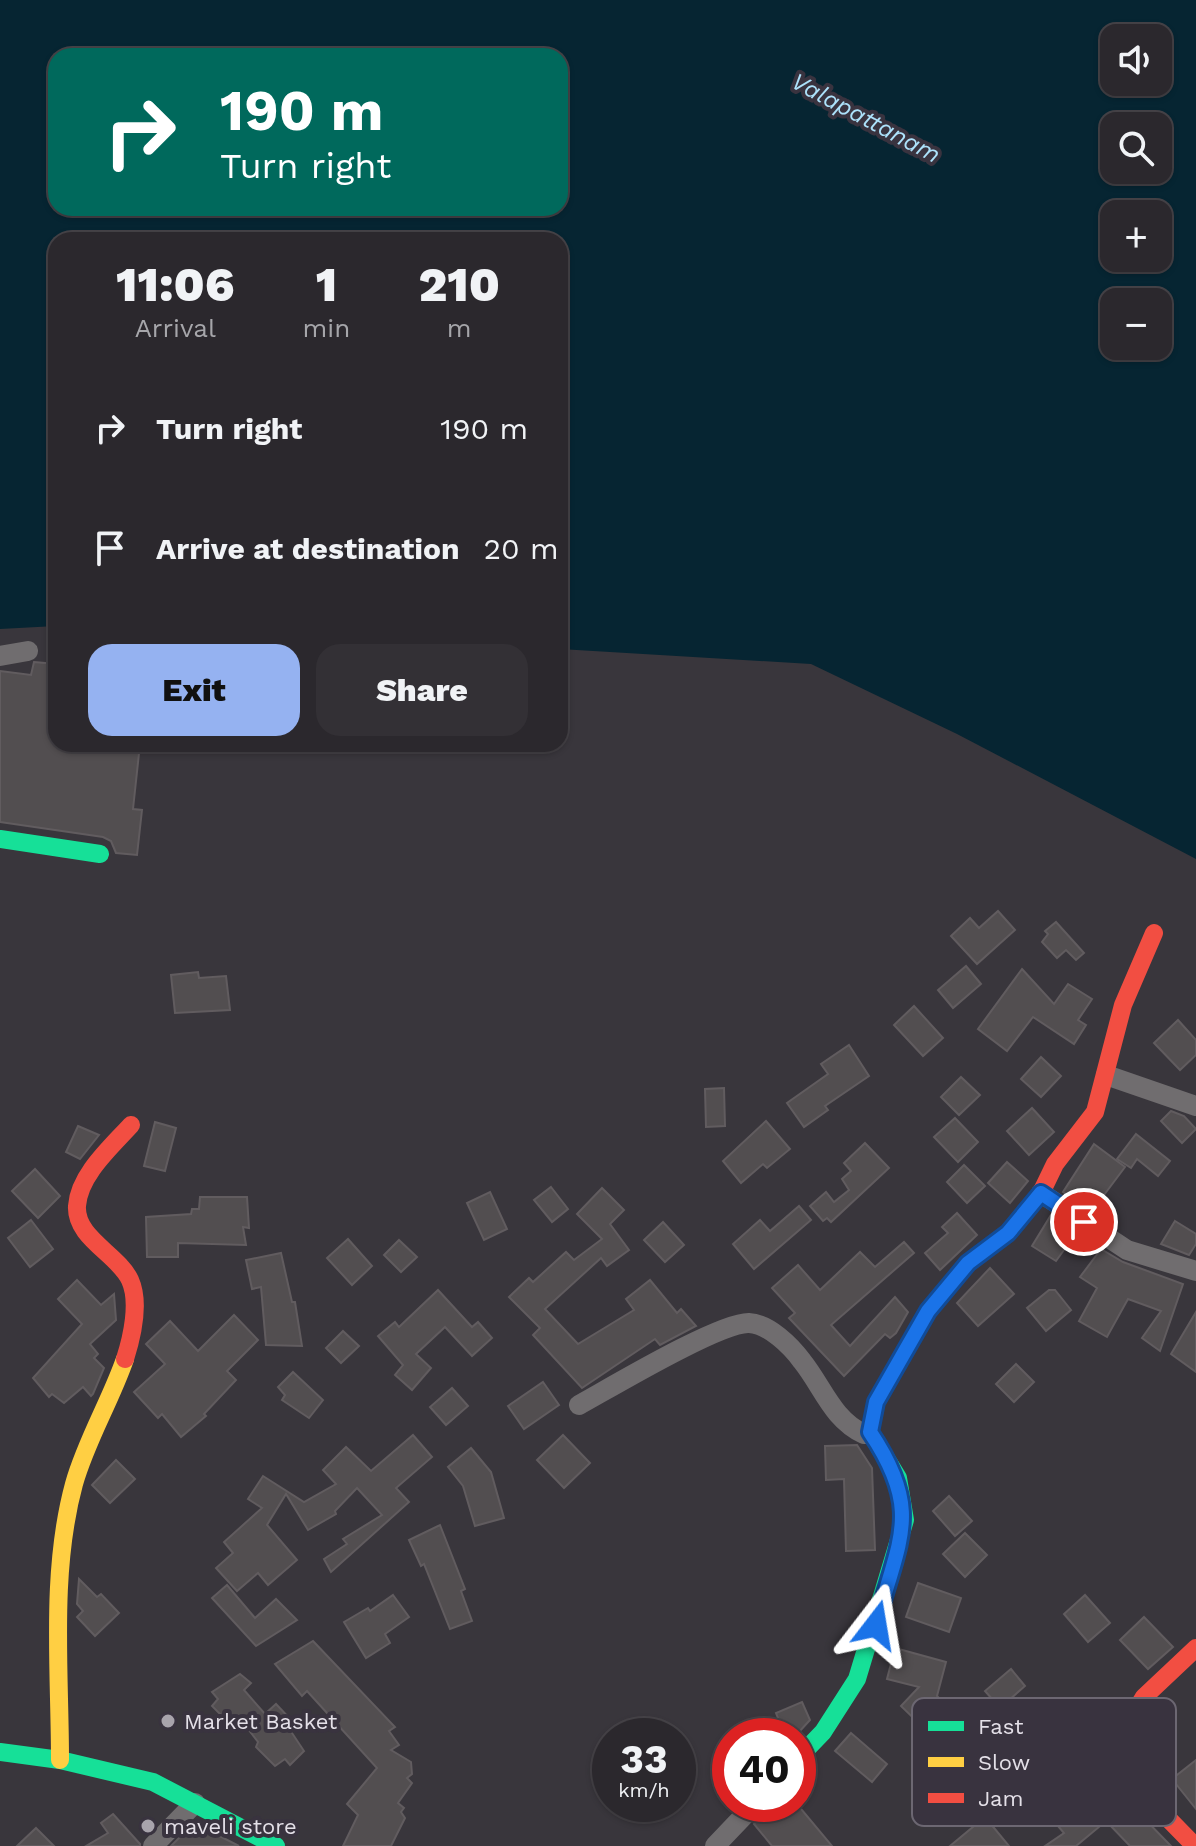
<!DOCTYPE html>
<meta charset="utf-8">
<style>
:root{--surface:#2b282d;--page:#333035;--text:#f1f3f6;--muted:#a6a6aa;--line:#474449;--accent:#95b2f1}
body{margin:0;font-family:"Work Sans",sans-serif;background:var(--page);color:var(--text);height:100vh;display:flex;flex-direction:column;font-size:30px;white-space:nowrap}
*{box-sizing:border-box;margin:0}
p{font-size:26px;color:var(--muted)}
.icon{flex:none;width:44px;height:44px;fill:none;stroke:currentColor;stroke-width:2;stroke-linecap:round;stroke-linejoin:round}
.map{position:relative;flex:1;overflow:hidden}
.drawer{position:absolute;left:48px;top:232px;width:520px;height:520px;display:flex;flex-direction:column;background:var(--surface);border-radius:24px;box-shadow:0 2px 6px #0004,0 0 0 2px var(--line)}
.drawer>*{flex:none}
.guide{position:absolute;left:48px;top:48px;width:520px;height:168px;border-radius:24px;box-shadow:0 2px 6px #0004,0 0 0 2px var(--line);background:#00695c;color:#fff;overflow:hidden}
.fabs{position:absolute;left:1100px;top:24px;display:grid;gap:16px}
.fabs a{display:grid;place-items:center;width:72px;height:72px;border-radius:16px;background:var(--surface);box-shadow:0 2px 6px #0004,0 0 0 2px var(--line);font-size:40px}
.speed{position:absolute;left:592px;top:1718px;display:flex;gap:16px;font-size:40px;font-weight:700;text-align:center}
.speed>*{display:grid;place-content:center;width:104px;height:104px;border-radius:50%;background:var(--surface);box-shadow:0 2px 6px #0004,0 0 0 2px var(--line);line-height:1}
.speed small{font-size:20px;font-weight:400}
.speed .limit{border:12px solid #d22;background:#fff;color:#111}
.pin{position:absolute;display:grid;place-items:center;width:68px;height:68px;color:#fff;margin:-34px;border:4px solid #fff;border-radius:50%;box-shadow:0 2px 8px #0007}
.me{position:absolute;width:88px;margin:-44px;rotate:14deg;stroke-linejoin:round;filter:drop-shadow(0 0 6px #0008)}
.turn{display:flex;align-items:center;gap:28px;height:168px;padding:0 40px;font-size:36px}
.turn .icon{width:104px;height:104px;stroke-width:2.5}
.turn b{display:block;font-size:56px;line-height:68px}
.eta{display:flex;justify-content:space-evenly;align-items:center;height:136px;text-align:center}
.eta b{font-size:48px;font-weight:800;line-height:56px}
.action{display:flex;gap:16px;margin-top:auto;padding:16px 40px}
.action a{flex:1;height:92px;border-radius:24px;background:var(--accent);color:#111;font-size:32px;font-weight:800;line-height:92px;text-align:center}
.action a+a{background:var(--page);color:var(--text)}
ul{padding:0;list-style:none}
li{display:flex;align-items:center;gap:24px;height:120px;padding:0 40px}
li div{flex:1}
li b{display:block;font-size:30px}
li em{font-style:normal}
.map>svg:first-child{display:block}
.water{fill:#062532;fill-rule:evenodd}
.building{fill:#524e50;stroke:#615c5f;stroke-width:2}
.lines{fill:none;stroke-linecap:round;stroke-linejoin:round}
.street{stroke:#706d6f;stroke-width:20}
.fast{stroke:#16e098;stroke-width:18}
.slow{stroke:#ffcf43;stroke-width:18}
.jam{stroke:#f24e42;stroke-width:18}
.route-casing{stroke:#114b97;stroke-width:20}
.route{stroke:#1a73e8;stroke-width:14}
.poi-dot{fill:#a8a4ac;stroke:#39333f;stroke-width:3}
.labels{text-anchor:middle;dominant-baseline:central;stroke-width:8;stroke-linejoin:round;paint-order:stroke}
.poi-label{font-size:22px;fill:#e4e0e8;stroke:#39333f;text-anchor:start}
.water-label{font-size:24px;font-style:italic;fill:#ade2fb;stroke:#39333f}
.key{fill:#39333f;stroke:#6c6772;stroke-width:2}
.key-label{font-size:22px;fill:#e4e0e8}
</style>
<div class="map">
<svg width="1196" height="1846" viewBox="0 0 1196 1846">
<rect width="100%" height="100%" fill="#39363c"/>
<path class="water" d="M0,0H1196V859L957,734L811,664L560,649V240H56V626L0,629ZM1114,38H1158V82H1114ZM56,56H560V208H56ZM1114,126H1158V170H1114ZM1114,214H1158V258H1114ZM1114,302H1158V346H1114Z"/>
<g class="building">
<path d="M34,662L56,664V744H140L133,809L142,810L137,855L116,853L111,841L103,837L0,822V671L31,675Z"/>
<path d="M998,911L1015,930L977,964L951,936L970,918L979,928Z"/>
<path d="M1056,922L1084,953L1076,960L1066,950L1057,958L1042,942L1048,934L1045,931Z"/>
<path d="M966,966L981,984L953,1008L938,990Z"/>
<path d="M1022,969L1054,1004L1068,984L1092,999L1078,1020L1086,1025L1074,1044L1033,1017L1007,1051L978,1029Z"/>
<path d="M198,972L199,978L226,976L230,1010L175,1013L171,975Z"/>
<path d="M914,1006L943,1038L923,1056L894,1025Z"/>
<path d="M1178,1020L1196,1040V1055L1180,1070L1154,1043Z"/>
<path d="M849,1045L869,1076L825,1106L828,1110L804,1127L787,1103L828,1074L821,1064Z"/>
<path d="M1041,1057L1061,1076L1041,1097L1021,1079Z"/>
<path d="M961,1077L980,1095L959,1115L941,1097Z"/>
<path d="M724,1088L725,1126L706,1127L705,1089Z"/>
<path d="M1032,1108L1054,1132L1029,1155L1007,1131Z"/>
<path d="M1171,1111L1184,1116L1196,1129L1182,1143L1161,1121Z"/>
<path d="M955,1118L978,1142L958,1162L934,1137Z"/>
<path d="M766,1121L790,1149L767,1168L763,1164L741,1183L723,1161Z"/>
<path d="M155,1122L176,1128L165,1171L144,1166Z"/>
<path d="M78,1126L99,1135L80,1159L66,1152Z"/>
<path d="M1136,1134L1170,1161L1158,1176L1137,1159L1131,1168L1117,1159Z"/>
<path d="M865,1143L889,1168L831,1222L827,1218L823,1221L810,1206L826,1192L834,1202L849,1190L842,1179L851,1171L844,1163Z"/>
<path d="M1094,1144L1125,1167L1092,1211L1063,1192Z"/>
<path d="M1007,1162L1028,1181L1010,1203L988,1183Z"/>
<path d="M964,1165L985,1186L967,1203L947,1182Z"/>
<path d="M35,1169L60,1196L38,1218L12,1191Z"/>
<path d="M551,1187L568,1209L552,1222L534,1200Z"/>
<path d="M602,1188L624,1210L610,1224L629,1250L607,1266L601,1258L545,1309L578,1344L634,1310L626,1299L650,1280L677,1313L681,1309L696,1326L660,1345L655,1339L582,1388L533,1335L540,1328L509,1297L529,1278L533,1282L566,1252L574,1260L602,1239L577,1214Z"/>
<path d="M490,1192L507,1229L484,1240L467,1203Z"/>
<path d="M200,1197H247L249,1228L243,1227L246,1245L178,1243V1257H147L146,1217L191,1214L192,1209H199Z"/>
<path d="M799,1206L811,1220L754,1269L733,1244L760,1220L770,1231Z"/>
<path d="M957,1213L977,1235L940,1270L925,1253L948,1233L942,1227Z"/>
<path d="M1051,1215L1077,1232L1056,1261L1032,1246Z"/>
<path d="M31,1220L53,1249L30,1267L8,1238Z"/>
<path d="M1175,1221L1196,1234V1244L1189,1255L1161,1244Z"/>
<path d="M663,1222L684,1245L665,1262L644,1240Z"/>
<path d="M348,1239L372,1266L352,1285L327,1258Z"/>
<path d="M399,1240L417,1257L401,1272L384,1255Z"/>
<path d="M904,1242L914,1253L831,1325L850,1346L895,1297L908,1312L896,1333L890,1338L885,1334L844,1376L789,1318L795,1313L772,1288L798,1265L820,1290L860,1252L875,1267Z"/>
<path d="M1101,1249L1123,1262L1183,1284L1160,1351L1142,1338L1161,1311L1128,1299L1107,1337L1079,1321L1097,1288L1080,1277Z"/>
<path d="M281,1253L292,1302H295L302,1346L266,1345L261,1287L252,1289L246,1260Z"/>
<path d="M990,1268L1014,1294L978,1326L957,1303Z"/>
<path d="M77,1280L101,1305L114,1294L116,1320L90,1344L98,1354L94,1358L104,1368L93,1394L91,1396L83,1387L64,1403L52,1394L49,1397L33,1378L82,1324L58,1299Z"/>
<path d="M438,1290L472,1327L478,1322L492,1338L472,1356L445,1327L416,1354L431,1368L412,1390L395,1375L403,1365L378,1336L395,1322L399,1327Z"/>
<path d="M1049,1290H1055L1071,1310L1046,1331L1027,1308Z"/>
<path d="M1196,1312V1372L1171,1354Z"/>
<path d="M234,1315L258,1340L227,1371L236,1380L204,1414L206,1416L181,1437L162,1414L158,1418L134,1392L165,1364L146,1344L170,1321L198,1351Z"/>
<path d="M343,1331L359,1346L341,1363L326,1348Z"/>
<path d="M1016,1364L1034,1382L1014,1402L996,1384Z"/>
<path d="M293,1372L323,1400L309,1418L282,1400L285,1395L278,1387Z"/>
<path d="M543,1382L559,1405L524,1429L508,1406Z"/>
<path d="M452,1388L468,1406L446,1425L430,1407Z"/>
<path d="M413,1435L432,1457L396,1488L409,1502L331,1572L324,1559L347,1544L343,1539L382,1515L357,1488L335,1511L336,1514L308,1530L286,1494L267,1525L297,1560L268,1585L258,1573L237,1591L216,1568L233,1553L224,1542L262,1508L248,1499L263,1476L304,1502L336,1484L323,1470L346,1447L371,1471Z"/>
<path d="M563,1435L590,1463L564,1488L537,1460Z"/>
<path d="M825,1446L857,1445L872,1468L875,1550L846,1551L844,1479L826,1480Z"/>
<path d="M471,1448L491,1472L504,1518L475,1526L463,1486L448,1467Z"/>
<path d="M116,1460L135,1479L110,1503L92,1485Z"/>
<path d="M949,1496L972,1521L955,1536L933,1511Z"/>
<path d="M440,1525L465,1589L461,1591L472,1621L450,1629L424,1564L421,1566L409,1540Z"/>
<path d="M965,1533L987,1555L965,1577L943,1554Z"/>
<path d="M79,1579L97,1597L101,1594L119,1613L95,1636L77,1617L83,1611L77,1604Z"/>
<path d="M918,1583L961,1598L949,1632L906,1617Z"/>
<path d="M227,1585L255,1618L276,1599L297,1620L256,1646L212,1598Z"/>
<path d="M393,1595L409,1617L385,1634L390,1643L366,1658L344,1622L368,1608L370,1611Z"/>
<path d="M1085,1595L1110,1623L1088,1642L1064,1614Z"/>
<path d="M1144,1617L1173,1647L1148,1669L1120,1640Z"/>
<path d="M313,1641L395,1727L389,1731L399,1745L391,1750L411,1762L412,1774L407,1778L412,1783L398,1803L404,1808L401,1812L405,1818L391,1846H343L358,1815L347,1804L377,1768L307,1691L302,1696L275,1664Z"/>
<path d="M895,1648L946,1662L937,1696L951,1710L929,1733L901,1706L919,1687L887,1679Z"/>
<path d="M1011,1669L1025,1686L1000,1708L985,1691Z"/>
<path d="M240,1674L251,1683L244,1690L265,1714L276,1704L293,1722L288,1727L304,1751L290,1765L285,1759L275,1766L256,1747L258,1742L238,1716L230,1724L212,1706L218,1699L212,1692Z"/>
<path d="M802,1702L810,1720L798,1733L785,1736L776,1713Z"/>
<path d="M851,1733L887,1764L872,1782L835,1751Z"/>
<path d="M1196,1760V1809L1172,1779Z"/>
<path d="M1129,1800L1137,1811L1171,1846H1130L1106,1821Z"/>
<path d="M774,1804H797L832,1846H772L754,1824Z"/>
<path d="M1081,1806L1099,1827L1076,1846H1045L1064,1833L1058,1826Z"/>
<path d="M113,1814L140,1844V1846H86L108,1833L101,1823Z"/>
<path d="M985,1817L1009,1846H950Z"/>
<path d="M194,1823L239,1846H171Z"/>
<path d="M36,1828L54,1846H17Z"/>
</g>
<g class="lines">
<g class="street">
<path d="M0,656L28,651"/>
<path d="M1106,1075L1196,1106"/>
<path d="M1041,1193L1127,1250L1196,1271"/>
<path d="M579,1405C610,1388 720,1322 749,1323C769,1324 791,1346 802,1361C823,1387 832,1419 864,1434L870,1432"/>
<path d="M153,1846L195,1803"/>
<path d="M715,1846L755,1804"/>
</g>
<g class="fast">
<path d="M0,839L100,854"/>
<path d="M0,1752L60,1760L153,1782L276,1846"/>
<path d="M798,1758L823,1732L857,1679L905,1520L898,1478L870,1432L872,1421"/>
</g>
<path class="slow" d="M60,1760C60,1670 50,1572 74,1484C86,1441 110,1402 125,1359"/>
<g class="jam">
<path d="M125,1359C132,1337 140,1302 130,1280C118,1254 75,1238 77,1206C79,1175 111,1147 131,1125"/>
<path d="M872,1421L876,1402L928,1311L968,1263L1008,1233L1041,1193L1055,1164L1095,1112L1123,1005L1154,933"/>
<path d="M1195,1846L1149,1799L1129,1747V1722L1144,1697L1196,1648"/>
</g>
</g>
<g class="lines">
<g class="route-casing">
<path id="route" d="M876,1625C898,1540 924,1512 870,1432L876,1402L928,1311L968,1263L1008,1233L1041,1193L1084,1222"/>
</g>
<use href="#route" class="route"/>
</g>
<g class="poi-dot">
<circle cx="168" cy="1721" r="8"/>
<circle cx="148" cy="1826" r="8"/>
</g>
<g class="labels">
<g class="poi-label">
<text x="184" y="1721">Market Basket</text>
<text x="164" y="1826">maveli store</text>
</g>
<g class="water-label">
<text transform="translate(866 118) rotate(28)">Valapattanam</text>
</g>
</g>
<rect x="912" y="1698" width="264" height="128" rx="12" class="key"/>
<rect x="928" y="1721" width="36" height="10" fill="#16e098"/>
<rect x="928" y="1757" width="36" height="10" fill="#ffcf43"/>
<rect x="928" y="1793" width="36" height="10" fill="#f24e42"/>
<g class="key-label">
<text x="978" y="1734">Fast</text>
<text x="978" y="1770">Slow</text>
<text x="978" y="1806">Jam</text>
</g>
</svg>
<div class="fabs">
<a><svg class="icon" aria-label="sound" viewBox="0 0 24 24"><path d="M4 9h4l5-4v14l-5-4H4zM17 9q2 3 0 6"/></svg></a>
<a><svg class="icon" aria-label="search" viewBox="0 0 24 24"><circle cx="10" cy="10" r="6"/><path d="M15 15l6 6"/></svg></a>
<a>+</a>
<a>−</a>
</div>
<div class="speed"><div>33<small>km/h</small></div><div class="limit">40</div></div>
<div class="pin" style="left:1084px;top:1222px;background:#d93025"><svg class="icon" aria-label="arrive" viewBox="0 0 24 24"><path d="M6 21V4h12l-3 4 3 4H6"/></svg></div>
<svg class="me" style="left:876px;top:1625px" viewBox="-20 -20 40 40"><path d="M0-17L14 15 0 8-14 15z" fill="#1a73e8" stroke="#fff" stroke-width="4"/></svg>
<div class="guide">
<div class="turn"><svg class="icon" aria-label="right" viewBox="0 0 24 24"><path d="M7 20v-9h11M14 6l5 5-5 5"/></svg><div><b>190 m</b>Turn right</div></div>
</div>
<section class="drawer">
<div class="eta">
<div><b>11:06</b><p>Arrival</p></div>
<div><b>1</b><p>min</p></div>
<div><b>210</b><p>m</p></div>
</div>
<ul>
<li><svg class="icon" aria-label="right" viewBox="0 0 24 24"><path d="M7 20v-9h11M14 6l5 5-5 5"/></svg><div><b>Turn right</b></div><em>190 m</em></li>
<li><svg class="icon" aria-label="arrive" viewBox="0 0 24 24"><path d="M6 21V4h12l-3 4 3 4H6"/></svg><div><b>Arrive at destination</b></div><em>20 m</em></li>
</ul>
<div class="action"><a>Exit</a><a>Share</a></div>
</section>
</div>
